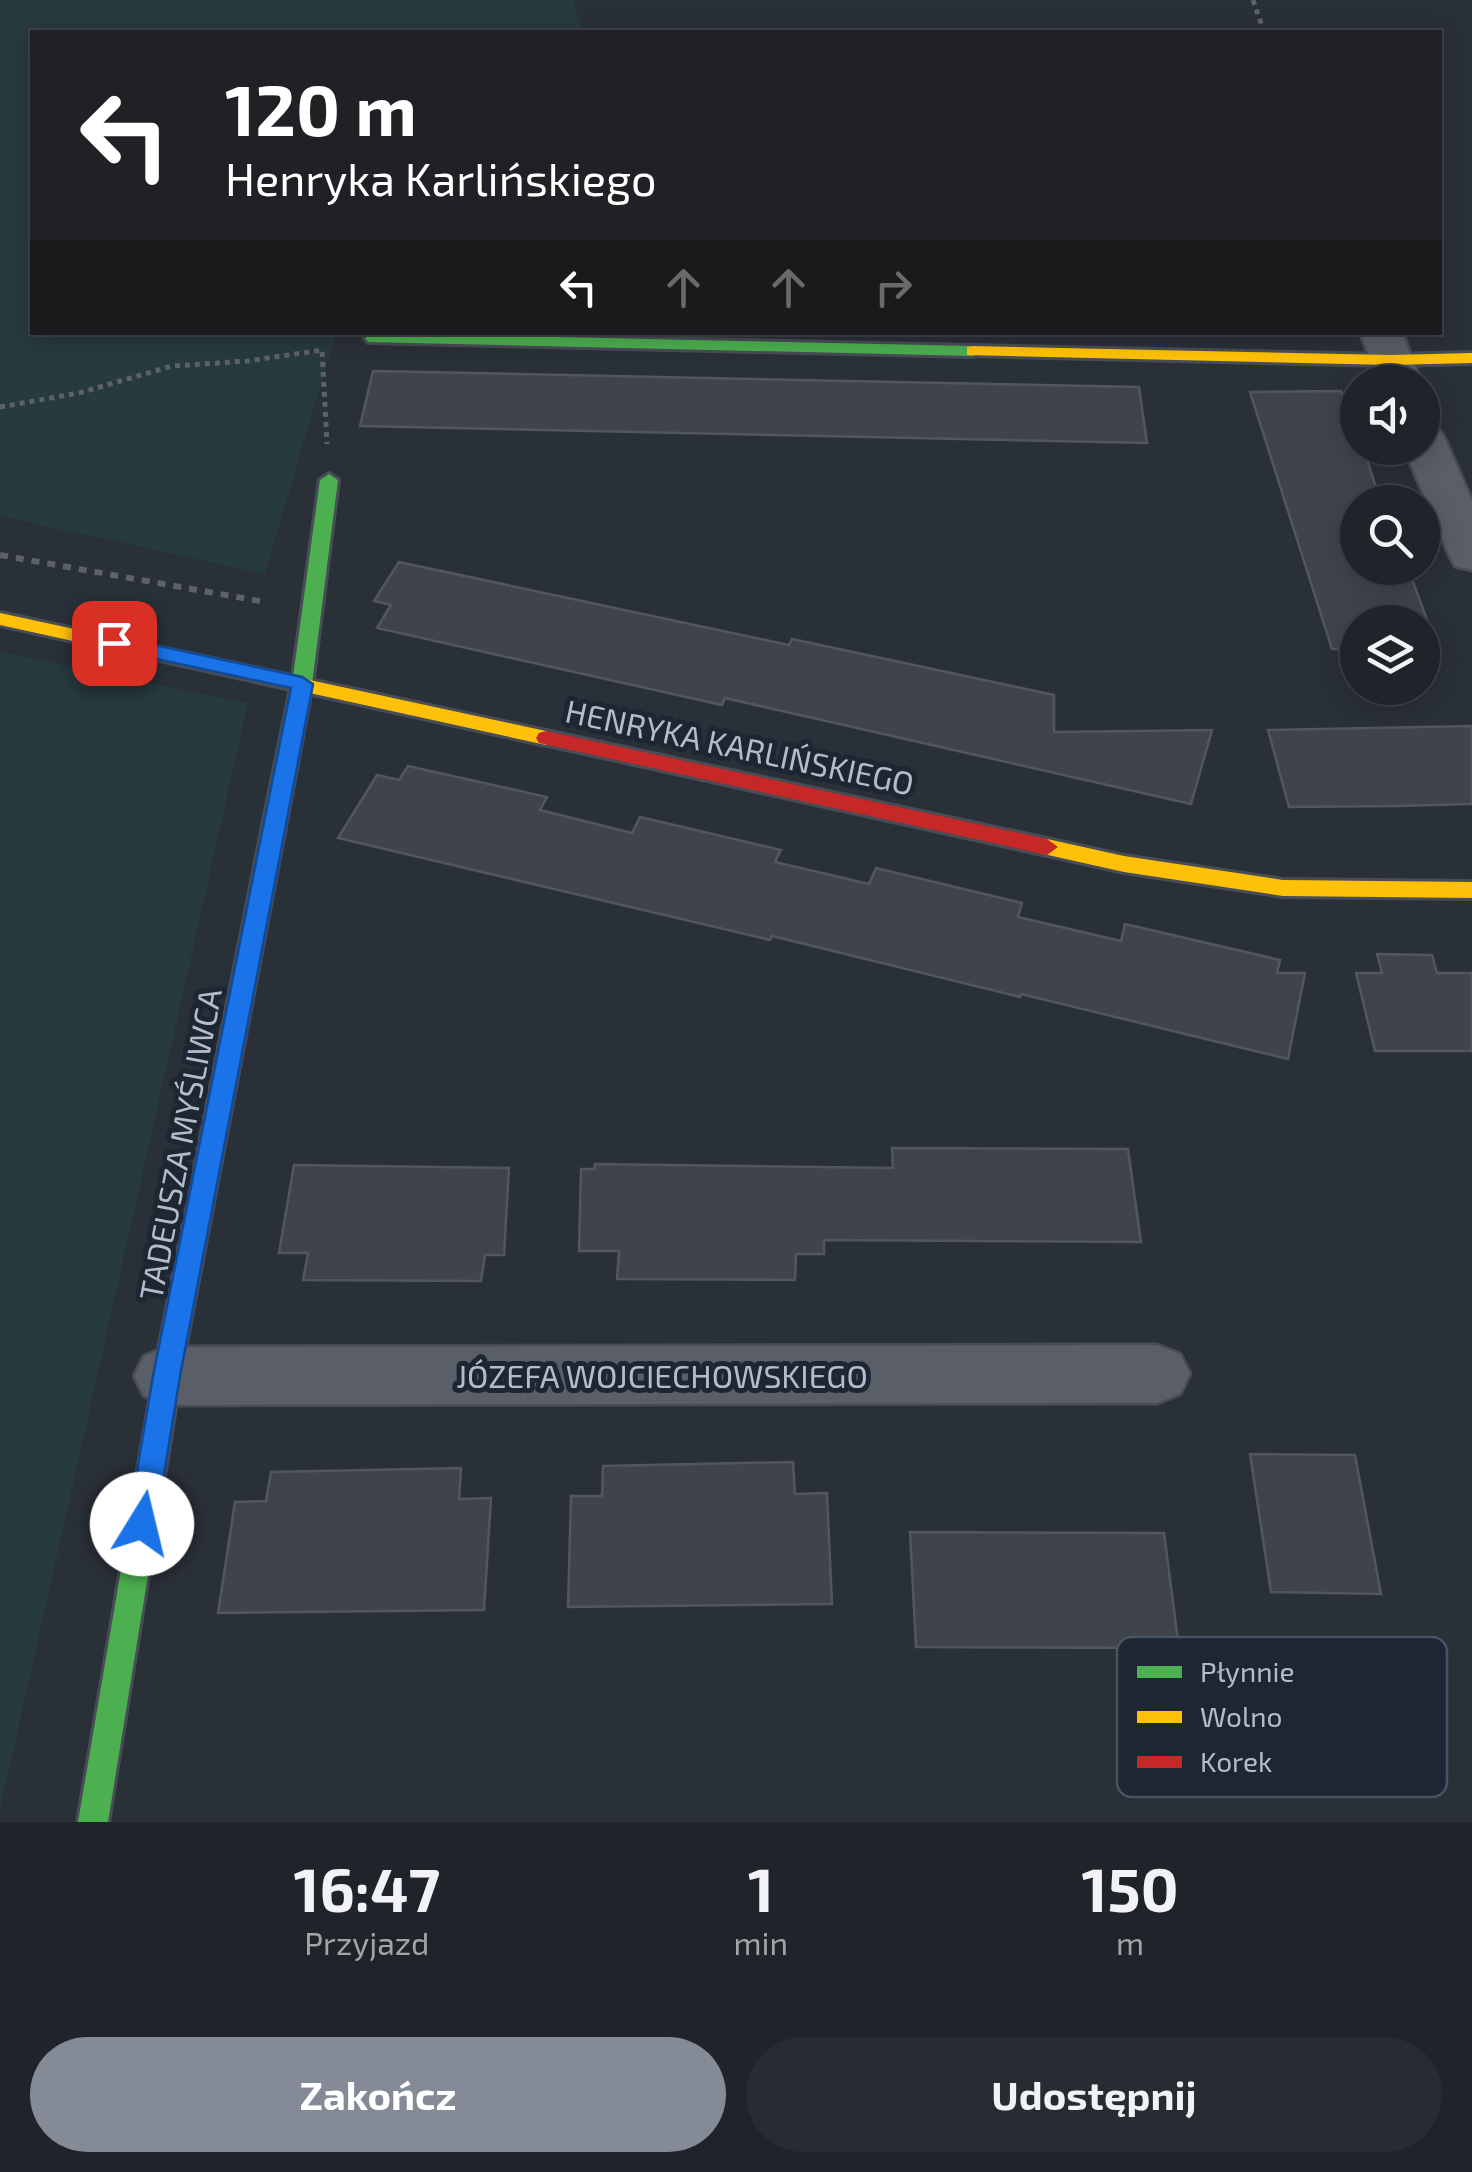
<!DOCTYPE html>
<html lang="pl">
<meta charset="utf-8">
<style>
:root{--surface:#20242a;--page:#282c32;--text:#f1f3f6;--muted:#a2a4a8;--line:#3d4147;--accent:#848b96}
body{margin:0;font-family:"Exo 2",sans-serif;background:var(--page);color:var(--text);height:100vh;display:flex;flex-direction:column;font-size:38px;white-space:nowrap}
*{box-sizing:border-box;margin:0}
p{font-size:32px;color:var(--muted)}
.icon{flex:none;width:55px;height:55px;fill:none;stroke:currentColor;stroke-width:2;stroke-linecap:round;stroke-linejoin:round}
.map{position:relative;height:1822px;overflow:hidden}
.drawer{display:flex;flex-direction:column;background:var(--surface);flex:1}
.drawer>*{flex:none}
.guide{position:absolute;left:30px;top:30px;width:1412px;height:305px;border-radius:0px;box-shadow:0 5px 25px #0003,0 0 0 2px var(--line);background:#202124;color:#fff;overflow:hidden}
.controls{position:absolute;left:1340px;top:365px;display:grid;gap:20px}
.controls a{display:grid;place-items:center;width:100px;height:100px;border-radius:50%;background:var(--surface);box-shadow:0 5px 25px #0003,0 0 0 2px var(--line);font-size:50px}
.pin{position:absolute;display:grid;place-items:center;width:85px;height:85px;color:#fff;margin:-42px;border-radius:20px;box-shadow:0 5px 15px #0006}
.me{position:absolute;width:110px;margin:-55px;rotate:9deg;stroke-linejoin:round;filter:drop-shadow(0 0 8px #0008)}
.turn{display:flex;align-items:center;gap:35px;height:210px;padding:0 30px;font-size:45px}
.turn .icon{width:130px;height:130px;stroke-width:2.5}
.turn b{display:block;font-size:70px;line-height:85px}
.lanes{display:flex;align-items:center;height:95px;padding:0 30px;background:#0003;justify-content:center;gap:50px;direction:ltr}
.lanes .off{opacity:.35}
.eta{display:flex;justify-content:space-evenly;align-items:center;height:170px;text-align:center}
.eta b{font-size:60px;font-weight:700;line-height:70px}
.action{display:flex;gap:20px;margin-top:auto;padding:20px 30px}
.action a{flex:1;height:115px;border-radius:60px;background:var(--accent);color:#fff;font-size:40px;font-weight:700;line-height:115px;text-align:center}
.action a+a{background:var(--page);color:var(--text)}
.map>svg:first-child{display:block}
.green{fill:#273a3e}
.building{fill:#3f444c;stroke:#52575f;stroke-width:2.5}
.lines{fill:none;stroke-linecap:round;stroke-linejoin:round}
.street-casing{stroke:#484c55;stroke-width:5}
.fast-casing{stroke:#484c55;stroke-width:6}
.slow-casing{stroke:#484c55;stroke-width:6}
.jam-casing{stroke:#484c55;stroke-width:6}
.path-far1{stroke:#5c6268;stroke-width:5;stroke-dasharray:5 5;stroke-linecap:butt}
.path{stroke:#5c6268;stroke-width:6;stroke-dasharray:8 8;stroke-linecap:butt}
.street{fill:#5a5e66;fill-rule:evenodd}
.fast{fill:#4caf50;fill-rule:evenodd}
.slow{fill:#ffc107;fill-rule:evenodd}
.jam{fill:#c62828;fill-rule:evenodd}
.route{fill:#1a73e8;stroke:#114b97;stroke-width:2.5}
.labels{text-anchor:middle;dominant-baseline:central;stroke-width:10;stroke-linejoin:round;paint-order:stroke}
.street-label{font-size:32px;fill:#b4bcc9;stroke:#1d2633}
.key{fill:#1d2633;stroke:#4a5360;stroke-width:2.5}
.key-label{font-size:28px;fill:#b4bcc9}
</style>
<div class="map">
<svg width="1472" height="1822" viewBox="0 0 1472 1822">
<rect width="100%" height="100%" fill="#2a3038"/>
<g class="green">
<path d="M0,0H573L583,32H32V332L336,333L265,574L0,516Z"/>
<path d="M0,652L248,703L0,1810Z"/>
</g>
<g class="building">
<path d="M373,371L1139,387L1147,443L360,426Z"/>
<path d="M1341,391L1358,433V448H1363L1381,502H1358V568H1408L1437,647H1422V622H1358V649H1332L1250,392Z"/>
<path d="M399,562L789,645L792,639L1054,695V732L1212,730L1191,804L725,698L722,705L377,628L391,605L374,601Z"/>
<path d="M1472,726V804L1398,806L1289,807L1268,730Z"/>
<path d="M408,766L547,797L540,810L632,833L640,817L781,850L775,862L869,884L876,868L1022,903L1018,917L1121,941L1125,924L1280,960L1277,973H1305L1288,1059L1021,994L1020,997L772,936L770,940L338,838L377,775L399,780Z"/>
<path d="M1377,954L1432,955L1437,973H1472V1051H1375L1356,973H1382Z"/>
<path d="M892,1148L1128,1149L1141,1242L824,1240V1254H796L795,1280L617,1279L619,1251H579L581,1169H594L595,1164L893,1168Z"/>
<path d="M294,1165L509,1168L504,1255H485L481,1281L303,1280L308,1253H279Z"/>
<path d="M1250,1454L1355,1455L1381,1594L1271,1592Z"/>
<path d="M793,1462L795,1494L827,1493L832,1604L568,1607L571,1496H602L603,1466Z"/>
<path d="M461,1468L459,1499L491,1498L484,1610L218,1613L235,1502L266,1501L271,1472Z"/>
<path d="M910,1532L1164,1533L1179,1648L916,1647Z"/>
</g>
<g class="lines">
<g class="street-casing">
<g id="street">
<path d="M1360,332H1402L1421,382H1379Z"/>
<path d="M1422,424L1438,428L1444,437L1472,501V570L1455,566L1449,555L1404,448H1422Z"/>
<path d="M1157,1345L1180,1354L1190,1374L1180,1394L1157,1403L167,1405L144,1396L134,1376L144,1356L167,1347Z"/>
</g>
</g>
<g class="fast-casing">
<g id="fast">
<path d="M374,333L973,346L982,351L973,356L368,342L365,338Z"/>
<path d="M329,474L338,480L312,684L291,796L280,804L269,796L292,684L320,480Z"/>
<path d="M170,1347L179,1351L183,1359L108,1822H78L157,1359L161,1351Z"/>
</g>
</g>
<g class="slow-casing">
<g id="slow">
<path d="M973,346L1391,355L1472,353V363L1391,365L967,355V347Z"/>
<path d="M0,613L546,731L556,738L546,745L0,625Z"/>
<path d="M1047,839L1124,856L1283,880L1472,882V898L1283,896L1124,872L1039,853L1036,847Z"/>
</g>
</g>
<g class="jam-casing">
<g id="jam">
<path d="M546,731L1047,839L1058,847L1047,855L539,743L536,738L539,733Z"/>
<path d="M280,788L291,796L183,1359L179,1367L170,1371L161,1367L157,1359L269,796Z"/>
</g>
</g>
<g class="path-far1">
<path d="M1253,0L1264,32"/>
<path d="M0,407L79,393L172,366L248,361L322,350L327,444"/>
</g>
<path class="path" d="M0,555L265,602"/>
<use href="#street" class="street"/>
<use href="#fast" class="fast"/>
<use href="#slow" class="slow"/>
<use href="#jam" class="jam"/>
</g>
<path class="route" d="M114,636L302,677L313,684L180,1376L156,1524L152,1534L142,1537L132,1534L128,1524L153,1376L291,688L106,648L103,643Z"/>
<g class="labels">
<g class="street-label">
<text transform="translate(740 746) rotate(12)">HENRYKA KARLIŃSKIEGO</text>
<text transform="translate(179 1144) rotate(-79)">TADEUSZA MYŚLIWCA</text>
<text x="662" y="1375">JÓZEFA WOJCIECHOWSKIEGO</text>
</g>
</g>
<rect x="1117" y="1637" width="330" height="160" rx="15" class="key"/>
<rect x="1137" y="1666" width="45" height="12" fill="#4caf50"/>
<rect x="1137" y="1711" width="45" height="12" fill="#ffc107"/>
<rect x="1137" y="1756" width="45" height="12" fill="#c62828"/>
<g class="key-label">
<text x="1200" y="1682">Płynnie</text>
<text x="1200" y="1727">Wolno</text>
<text x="1200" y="1772">Korek</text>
</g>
</svg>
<div class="controls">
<a><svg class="icon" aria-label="sound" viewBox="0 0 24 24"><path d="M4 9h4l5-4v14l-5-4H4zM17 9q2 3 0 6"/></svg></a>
<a><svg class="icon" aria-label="search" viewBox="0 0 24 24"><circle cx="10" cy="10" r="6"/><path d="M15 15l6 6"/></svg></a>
<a><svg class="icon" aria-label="layers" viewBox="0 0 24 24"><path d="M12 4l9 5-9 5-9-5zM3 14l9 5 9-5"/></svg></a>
</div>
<div class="pin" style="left:114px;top:643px;background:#d93025"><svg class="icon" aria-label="arrive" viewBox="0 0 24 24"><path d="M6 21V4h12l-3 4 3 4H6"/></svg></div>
<svg class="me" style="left:142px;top:1524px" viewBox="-20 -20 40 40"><circle r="19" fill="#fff"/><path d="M0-13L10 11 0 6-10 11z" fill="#1a73e8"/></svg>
<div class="guide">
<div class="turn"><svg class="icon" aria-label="left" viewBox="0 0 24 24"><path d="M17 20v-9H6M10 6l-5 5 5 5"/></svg><div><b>120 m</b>Henryka Karlińskiego</div></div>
<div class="lanes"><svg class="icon" aria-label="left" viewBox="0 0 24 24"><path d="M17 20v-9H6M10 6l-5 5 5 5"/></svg><svg class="icon off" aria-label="ahead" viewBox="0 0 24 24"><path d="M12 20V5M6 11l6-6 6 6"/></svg><svg class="icon off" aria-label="ahead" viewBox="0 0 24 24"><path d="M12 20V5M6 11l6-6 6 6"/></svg><svg class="icon off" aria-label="right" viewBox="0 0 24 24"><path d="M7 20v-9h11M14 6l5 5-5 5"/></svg></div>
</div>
</div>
<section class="drawer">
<div class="eta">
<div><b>16:47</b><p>Przyjazd</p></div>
<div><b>1</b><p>min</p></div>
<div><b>150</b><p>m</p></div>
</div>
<div class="action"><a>Zakończ</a><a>Udostępnij</a></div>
</section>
